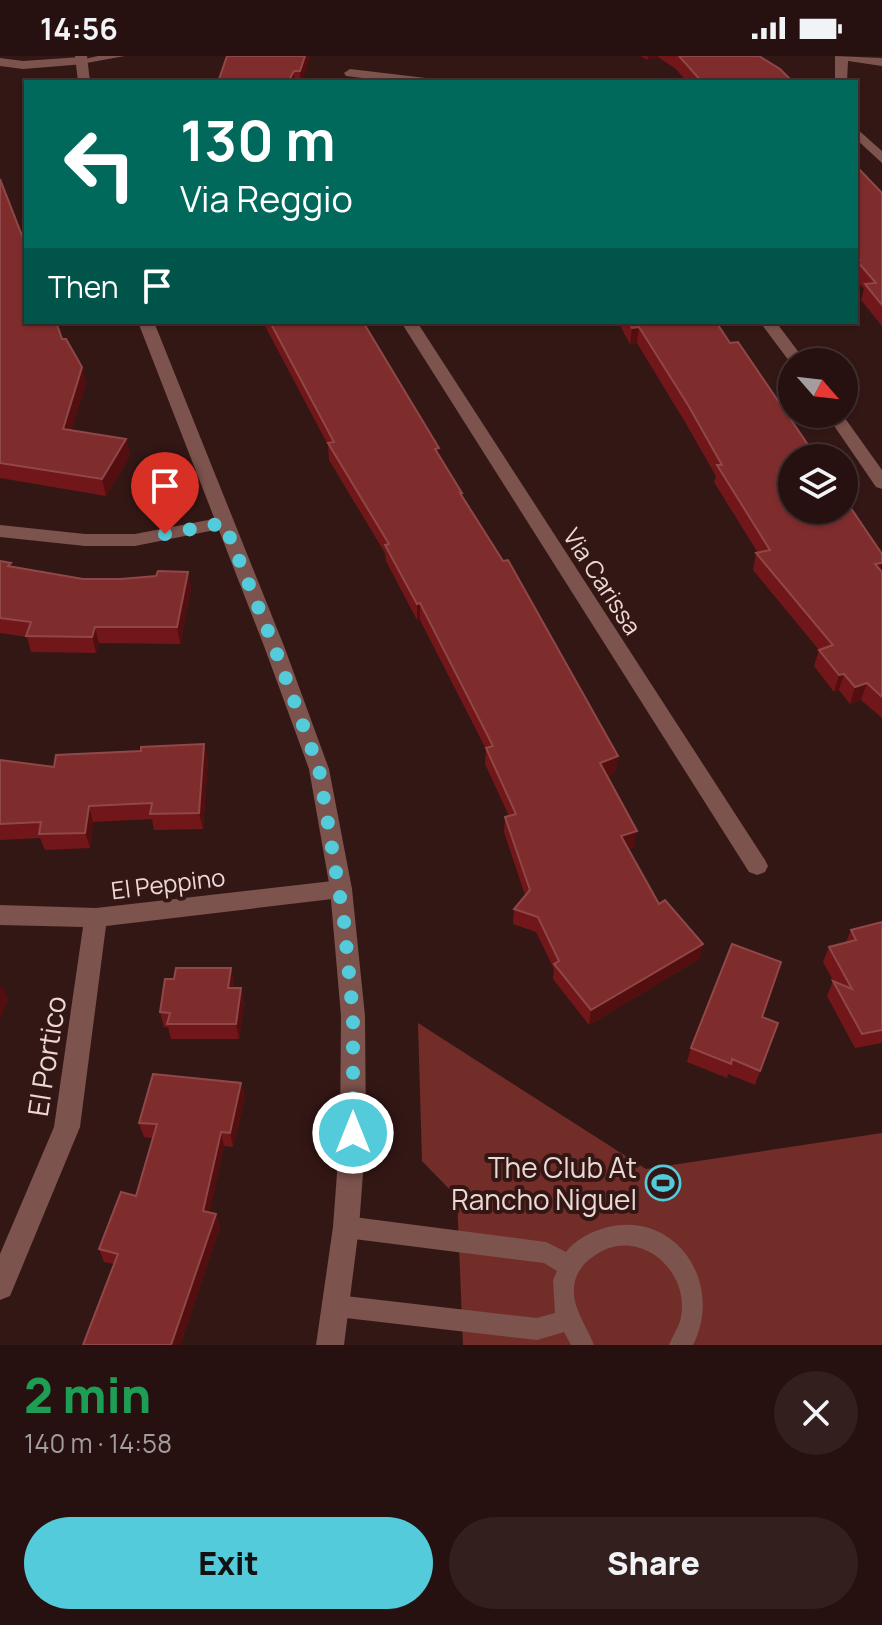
<!DOCTYPE html>
<meta charset="utf-8">
<style>
:root{--surface:#261110;--page:#321f1e;--text:#f1f3f6;--muted:#a49d9f;--line:#423130;--accent:#53cbda}
body{margin:0;font-family:Manrope,sans-serif;background:var(--page);color:var(--text);height:100vh;display:flex;flex-direction:column;font-size:30px;white-space:nowrap}
*{box-sizing:border-box;margin:0}
p{font-size:26px;color:var(--muted)}
.icon{flex:none;width:44px;height:44px;fill:none;stroke:currentColor;stroke-width:2;stroke-linecap:round;stroke-linejoin:round}
.map{position:relative;height:1289px;overflow:hidden}
.panel{display:flex;flex-direction:column;background:var(--surface);flex:1}
.panel>*{flex:none}
.hud{position:absolute;left:24px;top:24px;width:834px;height:244px;border-radius:0px;box-shadow:0 2px 6px #0004,0 0 0 2px var(--line);background:#00695c;color:#fff;overflow:hidden}
.needle{width:52px;rotate:118deg}
.tools{position:absolute;left:778px;top:292px;display:grid;gap:16px}
.tools a{display:grid;place-items:center;width:80px;height:80px;border-radius:50%;background:var(--surface);box-shadow:0 2px 6px #0004,0 0 0 2px var(--line);font-size:40px}
.pin{position:absolute;display:grid;place-items:center;width:68px;height:68px;color:#fff;margin:-82px -34px;border-radius:50% 50% 50% 0;rotate:-45deg;box-shadow:0 0 8px #0007}
.pin .icon{rotate:45deg}
.me{position:absolute;width:88px;margin:-44px;rotate:0deg;stroke-linejoin:round;filter:drop-shadow(0 0 6px #0008)}
.turn{display:flex;align-items:center;gap:28px;height:168px;padding:0 24px;font-size:36px}
.turn .icon{width:104px;height:104px;stroke-width:2.5}
.turn b{display:block;font-size:56px;line-height:68px}
.then{display:flex;align-items:center;height:76px;padding:0 24px;background:#0003;gap:16px;font-size:30px}
.round{display:grid;place-items:center;flex:none;width:84px;height:84px;border-radius:42px;background:var(--page)}
.summary{display:flex;align-items:center;justify-content:space-between;height:136px;padding:0 24px}
h1{font-size:48px;font-weight:800;line-height:60px;color:#1e9e55}
.button{display:flex;gap:16px;margin-top:auto;padding:16px 24px}
.button a{flex:1;height:92px;border-radius:48px;background:var(--accent);color:#111;font-size:32px;font-weight:800;line-height:92px;text-align:center}
.button a+a{background:var(--page);color:var(--text)}
.status{display:flex;justify-content:space-between;align-items:center;height:56px;padding:0 40px;background:var(--surface);direction:ltr}
.status svg{height:22px;fill:currentColor}
.map>svg:first-child{display:block}
.green{fill:#732d28}
.lines{fill:none;stroke-linecap:round;stroke-linejoin:round}
.service{fill:#7d534d;fill-rule:evenodd}
.minor{fill:#7d534d;fill-rule:evenodd}
.tertiary{fill:#7d534d;fill-rule:evenodd}
.wall{fill:#721719}
.shaded-wall{fill:#530f0f}
.building{fill:#7f2c2d;stroke:#904748;stroke-width:2}
.route{stroke:#53cbda;stroke-width:14;stroke-dasharray:0 25.2}
.labels{text-anchor:middle;dominant-baseline:central;stroke-width:8;stroke-linejoin:round;paint-order:stroke}
.street-label{font-size:24px;fill:#ecd8d5;stroke:#331715}
.near-street-label{font-size:28px;fill:#ecd8d5;stroke:#331715}
.near-poi-label{font-size:28px;fill:#ecd8d5;stroke:#331715;text-anchor:end}
</style>
<div class="status"><b>14:56</b><svg viewBox="0 0 49 12"><path d="M0 12V9h3v3zM5 12V6h3v6zM10 12V3h3v9zM15 12V0h3v12zM26 1h20v11H26zM47 4h2v5h-2z"/></svg></div>
<div class="map">
<svg width="882" height="1289" viewBox="0 0 882 1289">
<rect width="100%" height="100%" fill="#331715"/>
<path class="green" d="M418,967L646,1113L882,1077V1289H463L457,1141L422,1105Z"/>
<g class="lines">
<g class="service">
<path d="M98,0H125L81,8L76,5Z"/>
<path d="M346,1160L546,1186L566,1196C576,1183 592,1175 608,1171C677,1155 724,1228 693,1289H669C673,1279 679,1271 681,1261C690,1212 636,1169 594,1200C585,1206 578,1214 575,1225C569,1248 586,1268 594,1289H571L564,1276L537,1284L337,1261L329,1258L326,1250L329,1242L337,1239L537,1262L555,1257L553,1224L557,1215L544,1207L346,1182L338,1178L335,1171L338,1164Z"/>
</g>
<g class="minor">
<path d="M835,0L882,2V10L848,5L847,26H835Z"/>
<path d="M81,1L85,2V8L23,13L0,10V2L23,5Z"/>
<path d="M350,13L426,22L432,26H395L346,20L344,17Z"/>
<path d="M856,72L882,95V107L856,83Z"/>
<path d="M401,266H417L765,804L768,810L765,816L757,819L749,816Z"/>
<path d="M760,266H776L806,306H792V309Z"/>
<path d="M826,358H842L882,414V433L876,431Z"/>
<path d="M224,461L230,463L233,467L230,471L135,490H85L0,481V469L85,478H135Z"/>
<path d="M341,824L349,826L352,833L349,840L341,842L106,870L80,1071L10,1240L0,1244V1198L54,1071L83,871L0,869V849L96,852Z"/>
</g>
<g class="tertiary">
<path d="M75,0H87L90,26H78Z"/>
<path d="M138,266H154L284,590L329,713L352,833L365,960L366,1077L359,1171L344,1289H316L333,1171L340,1077L341,960L330,833L309,713L264,590Z"/>
</g>
</g>
<g class="wall">
<path d="M227,0H310L302,26H218Z"/>
<path d="M641,0H759L793,26H687L676,13L658,1L647,4Z"/>
<path d="M856,110L882,137V270L861,244L864,233L856,224Z"/>
<path d="M0,123L62,283L82,311L86,327L71,375L126,383L130,399L106,440L0,422Z"/>
<path d="M263,266H363L439,400L462,437V441L618,700L615,716L607,720L634,791L628,793L659,848L703,888L699,903L589,969L553,923L554,913L536,876L513,868L514,853L525,839L504,776L505,761L509,760L485,708L486,693L420,564H417L386,505L385,497L329,404L328,389Z"/>
<path d="M618,266H716L730,287L882,498V662L861,644L850,648L839,634L834,636L814,610L819,594L753,514L756,497H758L714,426L716,420L685,366L637,287L630,288Z"/>
<path d="M0,505L12,511L83,523L191,532L180,588L99,587L96,597L31,596L27,581L0,577Z"/>
<path d="M0,704L54,711L208,704L203,773L154,774L152,763L93,766L90,792L45,794L40,782L0,784Z"/>
<path d="M882,866V987L855,992L827,940L833,925L834,926L823,906L829,891L846,886L851,874Z"/>
<path d="M231,912L234,927L233,932H241L244,946L239,983H171L168,971H164L160,956L174,923Z"/>
<path d="M762,961L778,967L755,1029L728,1018L727,1022L687,1006L691,992Z"/>
<path d="M241,1027L245,1041L233,1091L224,1090L209,1157L216,1158L220,1171L180,1289H83L114,1208L104,1206L99,1193L136,1140L153,1082L144,1081L139,1067Z"/>
</g>
<g class="shaded-wall">
<path d="M305,0H310L302,26H300V15Z"/>
<path d="M648,0H658V1L647,4Z"/>
<path d="M294,15L295,26H288Z"/>
<path d="M639,271L637,287L630,288L632,272Z"/>
<path d="M82,311L86,327L67,390L63,373Z"/>
<path d="M126,383L130,399L106,440L102,423Z"/>
<path d="M882,507V522L875,508Z"/>
<path d="M188,516L191,532L180,588L177,571Z"/>
<path d="M420,547V564H417V548Z"/>
<path d="M95,571L99,587L96,597L92,581Z"/>
<path d="M844,618L839,634L834,636L839,619Z"/>
<path d="M867,627L861,644L850,648L855,631Z"/>
<path d="M204,688L208,704L203,773L199,757Z"/>
<path d="M618,700L615,716L598,723L600,707Z"/>
<path d="M89,750L93,766L90,792L85,777Z"/>
<path d="M637,775L634,791L618,796L621,780Z"/>
<path d="M703,888L699,903L589,969L591,954Z"/>
<path d="M231,912L234,927L231,947L228,932Z"/>
<path d="M2,929L8,944L0,964V933Z"/>
<path d="M241,932L244,946L239,983L236,968Z"/>
<path d="M241,1027L245,1041L233,1091L230,1077Z"/>
<path d="M221,1076L224,1090L207,1168L203,1155Z"/>
<path d="M216,1158L220,1171L180,1289H171Z"/>
</g>
<g class="building">
<path d="M227,0H305L300,15H294L288,26H218Z"/>
<path d="M679,0H759L780,13L793,26H702Z"/>
<path d="M856,110L882,137V249L865,228L876,227L857,205L860,204L856,199Z"/>
<path d="M0,123L26,190V266H56L62,283H66L82,311L63,373L126,383L102,423L0,407Z"/>
<path d="M270,266H363L439,392L435,393L462,437H460L503,505L508,504L618,700L600,707L637,775L621,780L659,848L665,844L703,888L591,954L554,908L559,905L538,861L514,853L530,834L505,761L516,758L486,692L493,690L420,547L417,548L385,489L389,488L328,387L334,386Z"/>
<path d="M629,266H716L730,287L738,286L817,402H792V454H844V442L882,498V507L875,508L882,516V641L867,627L855,631L844,618L839,619L819,594L833,589L756,497L770,494L717,409H722L688,349L639,271L632,272Z"/>
<path d="M0,505L11,507L8,510L83,523H121L156,520L158,515L188,516L177,571H95L92,581L26,580L31,566L0,562Z"/>
<path d="M204,688L199,757L150,758L152,747L89,750L85,777L39,778L41,766L0,768V704L54,711L56,699L141,695V691Z"/>
<path d="M882,866V974L862,978L833,925L852,933L829,891L856,884L851,874Z"/>
<path d="M732,888L781,906L762,961L778,967L760,1015L732,1003L731,1008L691,992Z"/>
<path d="M176,912H231L228,932H241L236,968H167L170,957L160,956L165,923H174Z"/>
<path d="M153,1018L241,1027L230,1077L221,1076L203,1155L216,1158L171,1289H83L118,1198L99,1193L121,1136L136,1140L157,1068L139,1067Z"/>
</g>
<g class="lines">
<path class="route" d="M165,478L224,467L274,590L319,713L344,865L353,960V1077"/>
</g>
<defs>
<g id="stadium-ring" transform="scale(1.8)"><circle r="9.5" fill="#331715" stroke="#53cbda" stroke-width="1.5"/><path d="M0-5a6.5 5 0 1 0 0 10a6.5 5 0 1 0 0-10ZM-3.5-1.8h7v3.6h-7Z" fill="#53cbda"/></g>
</defs>
<g fill-rule="evenodd">
<use href="#stadium-ring" x="663" y="1127"/>
</g>
<g class="labels">
<g class="street-label">
<text transform="translate(603 525) rotate(57)">Via Carissa</text>
<text transform="translate(168 827) rotate(-7)">El Peppino</text>
</g>
<g class="near-street-label">
<text transform="translate(46 1000) rotate(-81)">El Portico</text>
</g>
<g class="near-poi-label">
<text x="637" y="1111">The Club At<tspan x="637" dy="32">Rancho Niguel</tspan></text>
</g>
</g>
</svg>
<div class="tools">
<a><svg class="needle" viewBox="-14 -14 28 28"><path d="M0-13l5 13h-10z" fill="#e53935"/><path d="M0 13l5-13h-10z" fill="#a49d9f"/></svg></a>
<a><svg class="icon" aria-label="layers" viewBox="0 0 24 24"><path d="M12 4l9 5-9 5-9-5zM3 14l9 5 9-5"/></svg></a>
</div>
<div class="pin" style="left:165px;top:478px;background:#d93025"><svg class="icon" aria-label="arrive" viewBox="0 0 24 24"><path d="M6 21V4h12l-3 4 3 4H6"/></svg></div>
<svg class="me" style="left:353px;top:1077px" viewBox="-20 -20 40 40"><circle r="17" fill="#53cbda" stroke="#fff" stroke-width="3"/><path d="M0-11L8 9 0 5-8 9z" fill="#fff"/></svg>
<div class="hud">
<div class="turn"><svg class="icon" aria-label="left" viewBox="0 0 24 24"><path d="M17 20v-9H6M10 6l-5 5 5 5"/></svg><div><b>130 m</b>Via Reggio</div></div>
<div class="then">Then<svg class="icon" aria-label="arrive" viewBox="0 0 24 24"><path d="M6 21V4h12l-3 4 3 4H6"/></svg></div>
</div>
</div>
<section class="panel">
<div class="summary"><div><h1>2 min</h1><p>140 m · 14:58</p></div><a class="round"><svg class="icon" aria-label="close" viewBox="0 0 24 24"><path d="M6 6l12 12M18 6L6 18"/></svg></a></div>
<div class="button"><a>Exit</a><a>Share</a></div>
</section>
